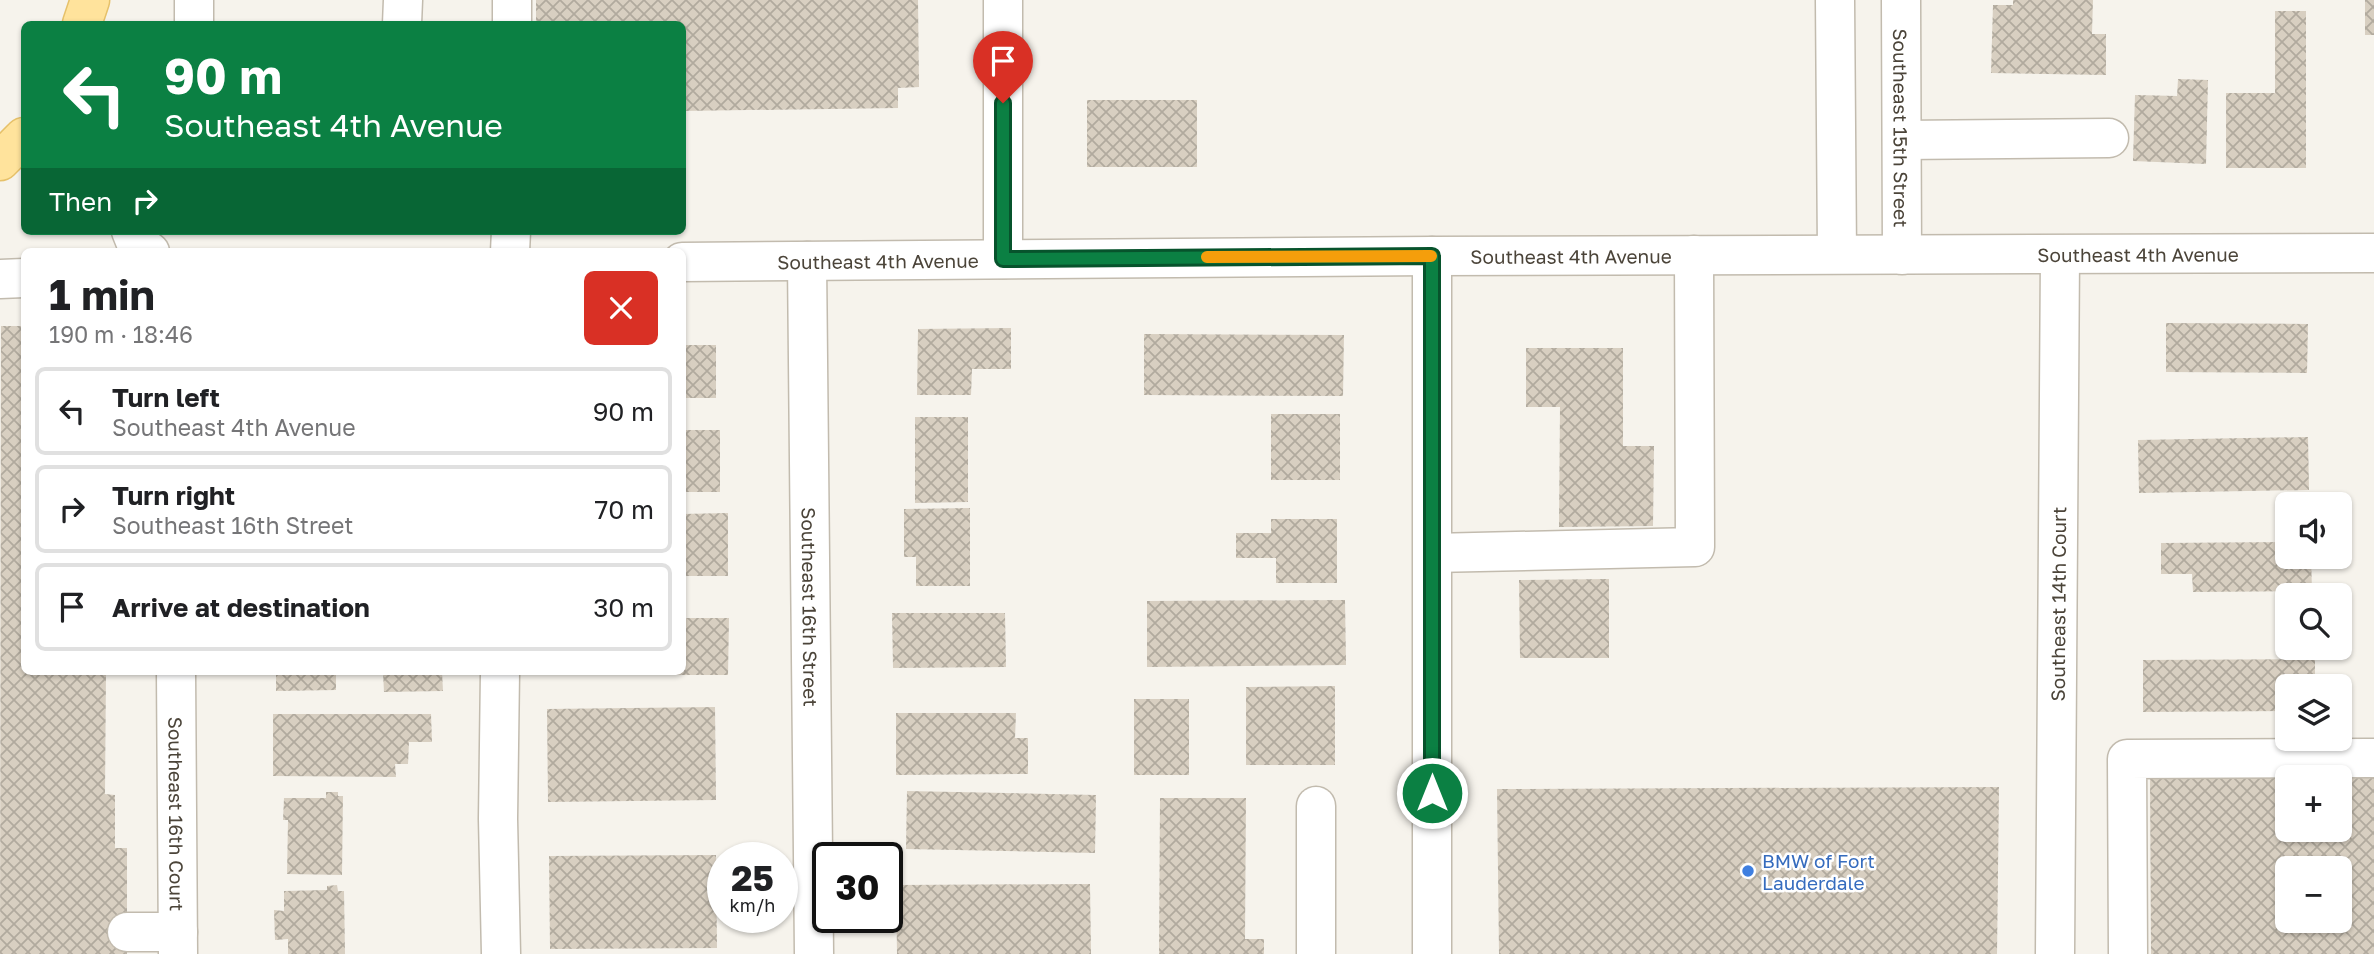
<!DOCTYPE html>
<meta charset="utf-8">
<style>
:root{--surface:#fff;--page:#f2f2f2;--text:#202124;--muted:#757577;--line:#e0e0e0}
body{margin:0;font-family:"Golos Text",sans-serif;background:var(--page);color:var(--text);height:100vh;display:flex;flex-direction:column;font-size:26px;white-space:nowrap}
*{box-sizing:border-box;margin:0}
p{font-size:23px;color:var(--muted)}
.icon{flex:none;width:38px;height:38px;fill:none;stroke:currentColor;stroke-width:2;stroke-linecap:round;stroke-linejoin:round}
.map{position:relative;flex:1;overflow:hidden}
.panel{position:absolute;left:21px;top:248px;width:665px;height:427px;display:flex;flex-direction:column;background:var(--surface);border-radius:10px;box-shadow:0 2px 5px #0004}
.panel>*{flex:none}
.hud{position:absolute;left:21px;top:21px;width:665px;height:214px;border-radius:10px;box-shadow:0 2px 5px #0004;background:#0b8043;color:#fff;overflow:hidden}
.fabs{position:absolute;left:2275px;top:492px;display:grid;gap:14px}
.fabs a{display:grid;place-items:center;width:77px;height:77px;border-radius:10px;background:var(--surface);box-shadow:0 2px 5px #0004;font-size:35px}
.speed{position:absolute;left:707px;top:842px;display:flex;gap:14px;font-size:35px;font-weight:700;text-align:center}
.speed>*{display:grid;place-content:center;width:91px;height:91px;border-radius:50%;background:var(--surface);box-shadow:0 2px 5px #0004;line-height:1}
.speed small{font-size:18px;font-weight:400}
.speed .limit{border:4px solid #111;border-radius:10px;background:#fff;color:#111}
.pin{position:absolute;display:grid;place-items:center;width:60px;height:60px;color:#fff;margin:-72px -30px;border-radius:50% 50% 50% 0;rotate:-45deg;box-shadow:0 0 7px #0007}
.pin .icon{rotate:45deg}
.me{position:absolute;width:77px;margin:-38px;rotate:0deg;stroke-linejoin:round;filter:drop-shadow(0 0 5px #0008)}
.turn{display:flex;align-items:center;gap:24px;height:147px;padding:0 28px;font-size:32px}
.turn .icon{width:91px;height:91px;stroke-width:2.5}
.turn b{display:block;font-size:49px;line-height:60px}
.then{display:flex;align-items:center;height:66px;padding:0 28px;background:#0003;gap:14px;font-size:26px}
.round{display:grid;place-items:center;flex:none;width:74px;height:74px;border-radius:10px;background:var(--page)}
.summary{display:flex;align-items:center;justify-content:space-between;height:119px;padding:0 28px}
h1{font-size:42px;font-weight:700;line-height:52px}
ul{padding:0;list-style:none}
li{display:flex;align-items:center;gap:21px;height:88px;margin:0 14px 10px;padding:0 14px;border:4px solid var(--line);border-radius:10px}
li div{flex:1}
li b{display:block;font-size:26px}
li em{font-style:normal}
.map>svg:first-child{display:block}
.building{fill:url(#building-cross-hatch);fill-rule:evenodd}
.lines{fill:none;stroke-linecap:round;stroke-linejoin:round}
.minor-casing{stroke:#c2bbae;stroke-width:41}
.major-casing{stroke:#e6c16a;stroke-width:41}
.minor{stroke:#fff;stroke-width:38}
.major{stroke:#ffe39c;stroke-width:38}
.route-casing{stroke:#07532c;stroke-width:18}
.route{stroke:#0b8043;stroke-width:12}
.slow{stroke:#f59e0b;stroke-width:12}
.shop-dot{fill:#3f7fe0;stroke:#fff;stroke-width:2.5}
.labels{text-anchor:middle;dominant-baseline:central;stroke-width:5;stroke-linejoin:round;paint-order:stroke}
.street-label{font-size:19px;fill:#4b4439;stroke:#fff}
.shop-label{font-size:19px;fill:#366cbe;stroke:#fff;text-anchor:start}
</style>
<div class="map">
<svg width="2374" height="954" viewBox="0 0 2374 954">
<defs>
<pattern id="building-cross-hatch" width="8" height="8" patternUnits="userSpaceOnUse" patternTransform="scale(1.75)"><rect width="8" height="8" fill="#d8cfc1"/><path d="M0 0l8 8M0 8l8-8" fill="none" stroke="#b1aa9e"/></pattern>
</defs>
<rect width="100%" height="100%" fill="#f6f3ec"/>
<g class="building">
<path d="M536,0H918L919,87L898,88V108L682,111V24H536Z"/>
<path d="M2013,0H2093L2092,34H2106V75L1991,73L1993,5H2013Z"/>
<rect x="2365" y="0" width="9" height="35"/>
<path d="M2275,11H2306V168H2226V93H2275Z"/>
<path d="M2178,79L2208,80L2206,164L2133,161L2135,95L2177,96Z"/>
<rect x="1087" y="100" width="110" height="67"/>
<path d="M2166,323L2308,324L2307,373L2166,372Z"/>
<path d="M1,326H24V672H106L105,794L115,795V848H127V954H0Z"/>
<path d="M1011,328V369H972L971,395H917L918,329Z"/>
<path d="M1144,334L1344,335L1343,396L1144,395Z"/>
<rect x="682" y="345" width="34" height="53"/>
<path d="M1526,348H1623V446H1654L1653,526L1559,527L1560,407H1526Z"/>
<rect x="1271" y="414" width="69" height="66"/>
<path d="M915,417H968V502L915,503Z"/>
<rect x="682" y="430" width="38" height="62"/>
<path d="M2308,437L2309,490L2139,493L2138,440Z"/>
<path d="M970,508V586H916V557H904V509Z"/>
<path d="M728,513V576H682V514Z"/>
<path d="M1271,519H1337V583H1276V558H1236V533H1271Z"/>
<path d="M2287,542V556H2311L2312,591L2193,592L2192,574H2161V543Z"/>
<path d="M1609,579V658H1520L1519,580Z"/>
<path d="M1345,600L1346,665L1147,667V601Z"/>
<path d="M892,613H1005L1006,667L893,668Z"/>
<path d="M682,618H729L728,675H538V672H682Z"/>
<path d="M2315,659V686H2287V711L2143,712V660Z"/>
<path d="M276,672H336V690L276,691Z"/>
<path d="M383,672H442L443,691L384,692Z"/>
<path d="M1335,686V765H1246V687Z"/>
<rect x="1134" y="699" width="55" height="76"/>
<path d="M715,707L716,800L548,802L547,709Z"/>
<path d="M896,713H1016L1015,738H1028V774L896,775Z"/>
<path d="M273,714H431L432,742H409L408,764H395L396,777L273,776Z"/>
<path d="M2374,772V954H2151L2150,774ZM2287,777H2340V830H2287ZM2287,868H2340V920H2287Z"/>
<path d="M1999,787L1997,954H1499L1497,789Z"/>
<path d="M907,791L1096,795L1095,853L906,849Z"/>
<path d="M326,792H338V796H343L342,875L287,874L288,820H283L284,798H326Z"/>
<path d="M1160,798H1246L1245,939H1264V954H1159Z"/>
<path d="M716,855L717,948L550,949L549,856Z"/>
<path d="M1090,884L1091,954H897L896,885Z"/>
<path d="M337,885L338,891H344L345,954H288V939L275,940L274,910L284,911V891L327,890V886Z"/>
</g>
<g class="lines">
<g class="minor-casing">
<g id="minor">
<path d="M194,0V24"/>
<path d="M1003,0V259"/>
<path d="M1835,0L1837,254"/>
<path id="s1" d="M1901,0L1902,255"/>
<path d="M402,24L403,0"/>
<path d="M512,24V0"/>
<path d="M1902,140L2109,138"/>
<path d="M131,231L135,241L150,252"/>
<path d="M510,252L511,231"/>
<path id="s2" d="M807,261L814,954"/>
<path id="s3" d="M682,262L1432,256L2374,253"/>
<path d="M0,279L24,278"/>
<path d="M1433,553L1695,547L1694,255"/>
<path id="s4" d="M176,672L178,954"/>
<path d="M500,672L498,819L501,954"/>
<path d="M1316,806V954"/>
<path d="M127,932H178"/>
<path d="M1432,954V256"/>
<path id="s5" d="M2055,954L2060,255"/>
<path d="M2128,954L2127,759L2374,758"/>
</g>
</g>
<g class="major-casing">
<g id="major">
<path d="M82,24L90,0"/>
<path d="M0,161L24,137"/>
</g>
</g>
<use href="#minor" class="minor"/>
<use href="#major" class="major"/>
</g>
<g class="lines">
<g class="route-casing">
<path id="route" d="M1003,103V259L1432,256V793"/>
</g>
<use href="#route" class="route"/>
<path class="slow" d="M1207,257L1431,256"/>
</g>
<circle class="shop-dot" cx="1748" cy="871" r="7"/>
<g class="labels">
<g class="street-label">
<text stroke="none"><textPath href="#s1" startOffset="128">Southeast 15th Street</textPath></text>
<text stroke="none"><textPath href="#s3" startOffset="1456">Southeast 4th Avenue</textPath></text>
<text stroke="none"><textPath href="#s3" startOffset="889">Southeast 4th Avenue</textPath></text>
<text stroke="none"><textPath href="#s3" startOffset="196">Southeast 4th Avenue</textPath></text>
<text stroke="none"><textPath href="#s5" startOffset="350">Southeast 14th Court</textPath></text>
<text stroke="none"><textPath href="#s2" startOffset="346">Southeast 16th Street</textPath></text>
<text stroke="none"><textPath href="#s4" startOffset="142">Southeast 16th Court</textPath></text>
</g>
<g class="shop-label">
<text x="1762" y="860">BMW of Fort<tspan x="1762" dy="22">Lauderdale</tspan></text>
</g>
</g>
</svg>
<div class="fabs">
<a><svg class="icon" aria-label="sound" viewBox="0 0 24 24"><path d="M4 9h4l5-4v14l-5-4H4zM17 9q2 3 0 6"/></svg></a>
<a><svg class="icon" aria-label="search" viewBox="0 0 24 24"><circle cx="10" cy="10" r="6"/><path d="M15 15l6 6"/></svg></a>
<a><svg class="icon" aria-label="layers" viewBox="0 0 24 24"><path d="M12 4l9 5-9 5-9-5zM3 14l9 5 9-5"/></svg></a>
<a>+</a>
<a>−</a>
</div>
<div class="speed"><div>25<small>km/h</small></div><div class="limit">30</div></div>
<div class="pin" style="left:1003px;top:103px;background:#d93025"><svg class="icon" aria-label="arrive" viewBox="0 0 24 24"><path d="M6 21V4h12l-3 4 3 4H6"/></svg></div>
<svg class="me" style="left:1432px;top:793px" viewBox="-20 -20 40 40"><circle r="17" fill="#0b8043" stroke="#fff" stroke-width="3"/><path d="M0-11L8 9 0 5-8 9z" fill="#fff"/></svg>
<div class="hud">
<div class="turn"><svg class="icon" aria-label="left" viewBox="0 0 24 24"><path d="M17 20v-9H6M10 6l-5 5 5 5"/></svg><div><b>90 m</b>Southeast 4th Avenue</div></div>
<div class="then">Then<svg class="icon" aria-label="right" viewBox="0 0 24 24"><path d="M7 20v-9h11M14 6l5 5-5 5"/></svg></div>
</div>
<section class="panel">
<div class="summary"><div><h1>1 min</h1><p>190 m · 18:46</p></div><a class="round" style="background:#d93025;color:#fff"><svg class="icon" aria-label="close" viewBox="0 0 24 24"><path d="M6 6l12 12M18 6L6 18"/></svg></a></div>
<ul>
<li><svg class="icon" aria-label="left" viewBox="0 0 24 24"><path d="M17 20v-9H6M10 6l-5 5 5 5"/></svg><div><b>Turn left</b><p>Southeast 4th Avenue</p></div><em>90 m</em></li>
<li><svg class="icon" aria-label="right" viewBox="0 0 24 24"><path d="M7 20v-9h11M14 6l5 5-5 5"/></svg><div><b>Turn right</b><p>Southeast 16th Street</p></div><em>70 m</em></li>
<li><svg class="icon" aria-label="arrive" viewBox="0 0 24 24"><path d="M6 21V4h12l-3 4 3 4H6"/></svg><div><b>Arrive at destination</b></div><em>30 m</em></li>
</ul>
</section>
</div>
